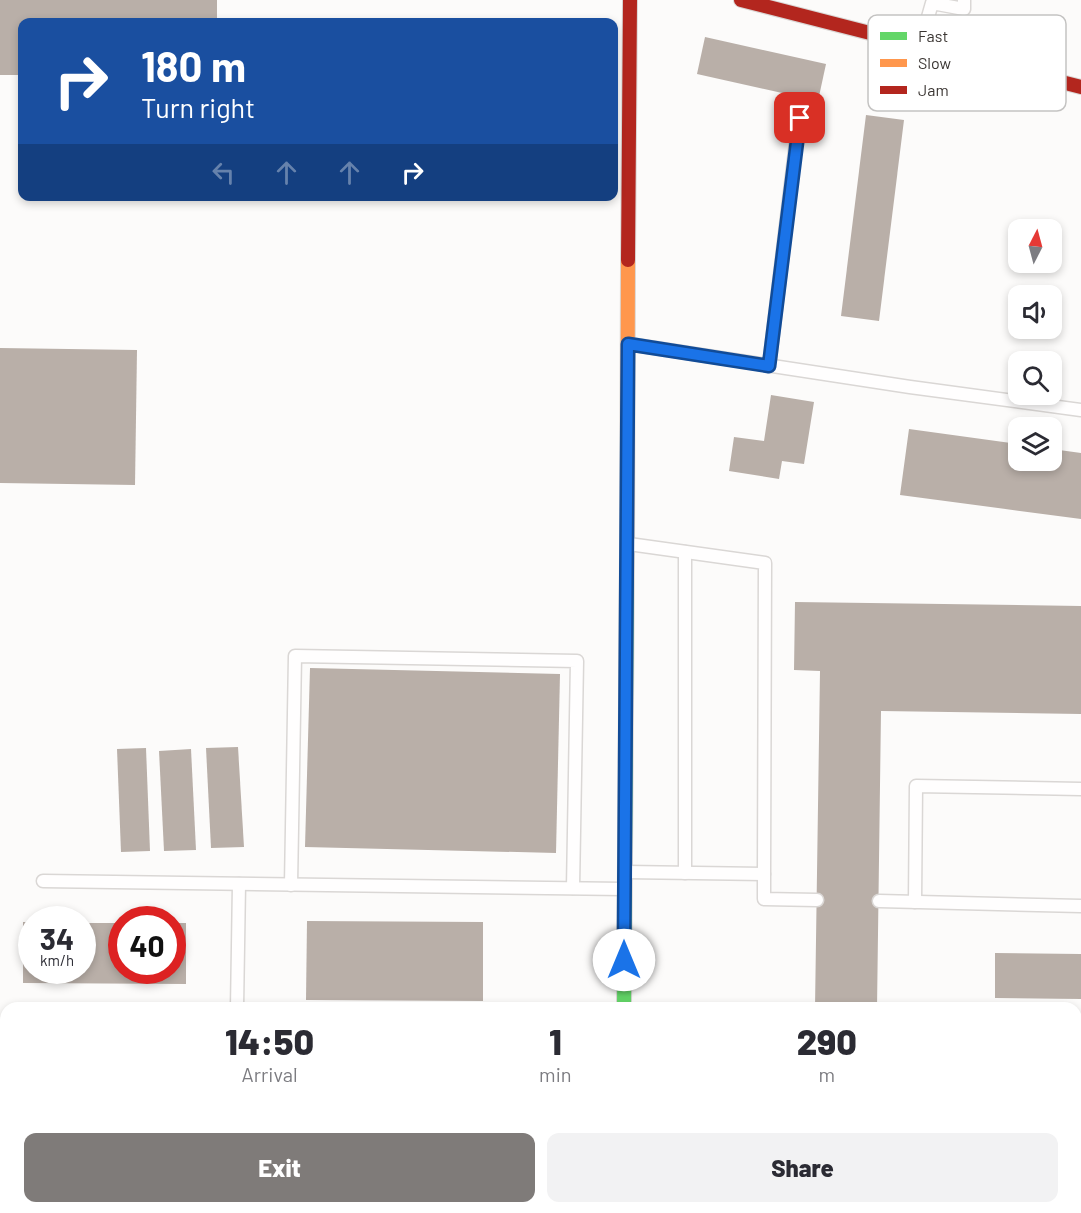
<!DOCTYPE html>
<style>
:root{--surface:#fff;--page:#f2f2f3;--text:#2b2b33;--muted:#7c7c81;--accent:#7f7b79}
body{margin:0;font-family:Barlow,sans-serif;background:var(--page);color:var(--text);height:100vh;display:flex;flex-direction:column;font-size:22px;white-space:nowrap}
*{box-sizing:border-box;margin:0}
p{font-size:20px;color:var(--muted)}
.icon{flex:none;width:33px;height:33px;fill:none;stroke:currentColor;stroke-width:2;stroke-linecap:round;stroke-linejoin:round}
.map{position:relative;flex:1;overflow:hidden}
.details{position:absolute;left:0px;top:1002px;width:1082px;height:212px;display:flex;flex-direction:column;background:var(--surface);border-radius:18px 18px 0 0;box-shadow:0 3px 9px #0003}
.details>*{flex:none}
.hud{position:absolute;left:18px;top:18px;width:600px;height:183px;border-radius:12px;box-shadow:0 3px 9px #0003;background:#1a4fa0;color:#fff;overflow:hidden}
.needle{width:39px;rotate:6deg}
.controls{position:absolute;left:1008px;top:219px;display:grid;gap:12px}
.controls a{display:grid;place-items:center;width:54px;height:54px;border-radius:12px;background:var(--surface);box-shadow:0 3px 9px #0003;font-size:30px}
.speed{position:absolute;left:18px;top:906px;display:flex;gap:12px;font-size:30px;font-weight:700;text-align:center}
.speed>*{display:grid;place-content:center;width:78px;height:78px;border-radius:50%;background:var(--surface);box-shadow:0 3px 9px #0003;line-height:1}
.speed small{font-size:15px;font-weight:400}
.speed .limit{border:9px solid #d22;background:#fff;color:#111}
.pin{position:absolute;display:grid;place-items:center;width:51px;height:51px;color:#fff;margin:-26px;border-radius:12px;box-shadow:0 3px 9px #0006}
.me{position:absolute;width:66px;margin:-33px;rotate:0deg;stroke-linejoin:round;filter:drop-shadow(0 0 4px #0008)}
.turn{display:flex;align-items:center;gap:21px;height:126px;padding:0 24px;font-size:27px}
.turn .icon{width:78px;height:78px;stroke-width:2.5}
.turn b{display:block;font-size:42px;line-height:51px}
.lanes{display:flex;align-items:center;height:57px;padding:0 24px;background:#0003;justify-content:center;gap:30px;direction:ltr}
.lanes .off{opacity:.35}
.eta{display:flex;justify-content:space-evenly;align-items:center;height:102px;text-align:center}
.eta b{font-size:36px;font-weight:800;line-height:42px}
.primary-button{display:flex;gap:12px;margin-top:auto;padding:12px 24px}
.primary-button a{flex:1;height:69px;border-radius:12px;background:var(--accent);color:#fff;font-size:24px;font-weight:800;line-height:69px;text-align:center}
.primary-button a+a{background:var(--page);color:var(--text)}
.map>svg:first-child{display:block}
.building{fill:#b9afa8}
.lines{fill:none;stroke-linecap:round;stroke-linejoin:round}
.lane-casing{stroke:#dad7d5;stroke-width:15}
.street-casing{stroke:#dad7d5;stroke-width:28}
.fast-casing{stroke:#dad7d5;stroke-width:16}
.slow-casing{stroke:#dad7d5;stroke-width:16}
.jam-casing{stroke:#dad7d5;stroke-width:16}
.lane{stroke:#fffefe;stroke-width:12}
.street{stroke:#fffefe;stroke-width:26}
.fast{stroke:#63d668;stroke-width:14}
.slow{stroke:#ff974d;stroke-width:14}
.jam{stroke:#b3261e;stroke-width:14}
.route-casing{stroke:#114b97;stroke-width:15}
.route{stroke:#1a73e8;stroke-width:10}
.key{fill:#fff;stroke:#c4c3c2;stroke-width:1.5}
.key-label{font-size:16px;fill:#3b3633}
</style>
<div class="map">
<svg width="1081" height="1213" viewBox="0 0 1081 1213">
<rect width="100%" height="100%" fill="#fcfbfa"/>
<g class="building">
<path d="M0,0H217V22H22V75H0Z"/>
<path d="M705,37L826,64L818,101L697,74Z"/>
<path d="M866,115L904,120L879,321L841,316Z"/>
<path d="M0,348L137,350L135,485L0,483Z"/>
<path d="M771,395L814,402L804,464L782,461L779,479L729,471L734,437L764,441Z"/>
<path d="M909,429L1018,444V460H1052V449L1081,453V519L900,495Z"/>
<path d="M795,602L1081,606V714L881,711L877,1008H815L820,671L794,670Z"/>
<path d="M310,668L560,674L556,853L305,847Z"/>
<path d="M238,747L244,847L211,848L206,748Z"/>
<path d="M146,748L150,851L121,852L117,749Z"/>
<path d="M191,749L196,850L164,851L159,751Z"/>
<path d="M307,921L483,922V1001L306,1000Z"/>
<path d="M23,922H32V970H82V923H122V970H172V923H186V984L23,983Z"/>
<path d="M995,953L1081,954V999L995,998Z"/>
<rect x="71" y="1208" width="474" height="5"/>
</g>
<g class="lines">
<g class="lane-casing">
<g id="lane">
<path d="M920,45L932,3L964,9V0"/>
<path d="M629,344L910,387L1081,410"/>
<path d="M769,366L799,118"/>
<path d="M626,872L764,874L765,563L629,544"/>
<path d="M685,873V552"/>
<path d="M764,874V899L817,900"/>
<path d="M43,881L624,889"/>
<path d="M291,885L295,656L577,661L573,888"/>
<path d="M879,901L1081,906"/>
<path d="M915,902L916,786L1081,789"/>
<path d="M237,1008L239,884"/>
<path d="M0,1049L6,1048"/>
<path d="M14,1208V1213"/>
<path d="M974,1208L991,1213"/>
</g>
</g>
<g class="street-casing">
<path id="street" d="M621,1213V1208"/>
</g>
<g class="fast-casing">
<path id="fast" d="M624,1008L627,552"/>
</g>
<g class="slow-casing">
<path id="slow" d="M627,552L628,260"/>
</g>
<g class="jam-casing">
<g id="jam">
<path d="M741,0L1081,87"/>
<path d="M628,260L630,0"/>
</g>
</g>
<use href="#lane" class="lane"/>
<use href="#street" class="street"/>
<use href="#fast" class="fast"/>
<use href="#slow" class="slow"/>
<use href="#jam" class="jam"/>
</g>
<g class="lines">
<g class="route-casing">
<path id="route" d="M624,960L628,344L769,366L800,118"/>
</g>
<use href="#route" class="route"/>
</g>
<rect x="868" y="15" width="198" height="96" rx="9" class="key"/>
<rect x="880" y="32" width="27" height="8" fill="#63d668"/>
<rect x="880" y="59" width="27" height="8" fill="#ff974d"/>
<rect x="880" y="86" width="27" height="8" fill="#b3261e"/>
<g class="key-label">
<text x="918" y="42">Fast</text>
<text x="918" y="69">Slow</text>
<text x="918" y="96">Jam</text>
</g>
</svg>
<div class="controls">
<a><svg class="needle" viewBox="-14 -14 28 28"><path d="M0-13l5 13h-10z" fill="#e53935"/><path d="M0 13l5-13h-10z" fill="#7c7c81"/></svg></a>
<a><svg class="icon" aria-label="sound" viewBox="0 0 24 24"><path d="M4 9h4l5-4v14l-5-4H4zM17 9q2 3 0 6"/></svg></a>
<a><svg class="icon" aria-label="search" viewBox="0 0 24 24"><circle cx="10" cy="10" r="6"/><path d="M15 15l6 6"/></svg></a>
<a><svg class="icon" aria-label="layers" viewBox="0 0 24 24"><path d="M12 4l9 5-9 5-9-5zM3 14l9 5 9-5"/></svg></a>
</div>
<div class="speed"><div>34<small>km/h</small></div><div class="limit">40</div></div>
<div class="pin" style="left:800px;top:118px;background:#d93025"><svg class="icon" aria-label="arrive" viewBox="0 0 24 24"><path d="M6 21V4h12l-3 4 3 4H6"/></svg></div>
<svg class="me" style="left:624px;top:960px" viewBox="-20 -20 40 40"><circle r="19" fill="#fff"/><path d="M0-13L10 11 0 6-10 11z" fill="#1a73e8"/></svg>
<div class="hud">
<div class="turn"><svg class="icon" aria-label="right" viewBox="0 0 24 24"><path d="M7 20v-9h11M14 6l5 5-5 5"/></svg><div><b>180 m</b>Turn right</div></div>
<div class="lanes"><svg class="icon off" aria-label="left" viewBox="0 0 24 24"><path d="M17 20v-9H6M10 6l-5 5 5 5"/></svg><svg class="icon off" aria-label="ahead" viewBox="0 0 24 24"><path d="M12 20V5M6 11l6-6 6 6"/></svg><svg class="icon off" aria-label="ahead" viewBox="0 0 24 24"><path d="M12 20V5M6 11l6-6 6 6"/></svg><svg class="icon" aria-label="right" viewBox="0 0 24 24"><path d="M7 20v-9h11M14 6l5 5-5 5"/></svg></div>
</div>
<section class="details">
<div class="eta">
<div><b>14:50</b><p>Arrival</p></div>
<div><b>1</b><p>min</p></div>
<div><b>290</b><p>m</p></div>
</div>
<div class="primary-button"><a>Exit</a><a>Share</a></div>
</section>
</div>
